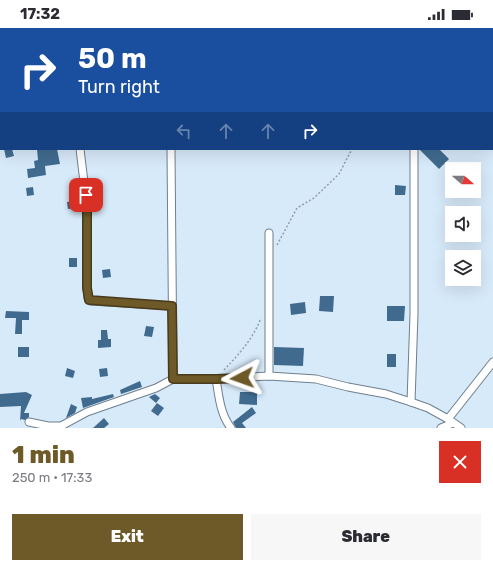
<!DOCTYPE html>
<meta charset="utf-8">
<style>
:root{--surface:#fff;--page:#f7f7f7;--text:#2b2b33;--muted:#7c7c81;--accent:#6e5928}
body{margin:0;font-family:Rubik,sans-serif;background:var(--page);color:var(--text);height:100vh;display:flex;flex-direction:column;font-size:15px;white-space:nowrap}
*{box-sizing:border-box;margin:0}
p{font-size:13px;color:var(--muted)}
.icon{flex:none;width:22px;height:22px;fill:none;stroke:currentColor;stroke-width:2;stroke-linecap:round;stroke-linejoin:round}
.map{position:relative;height:400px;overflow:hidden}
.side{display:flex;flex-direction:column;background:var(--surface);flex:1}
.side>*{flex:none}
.banner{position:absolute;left:0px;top:0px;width:493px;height:122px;box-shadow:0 4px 16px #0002;background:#1a4fa0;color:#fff;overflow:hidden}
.needle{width:26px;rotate:110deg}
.fabs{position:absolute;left:445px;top:134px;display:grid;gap:8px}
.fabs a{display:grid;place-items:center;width:36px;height:36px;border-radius:0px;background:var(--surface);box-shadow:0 4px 16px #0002;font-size:20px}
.pin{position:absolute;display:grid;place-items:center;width:34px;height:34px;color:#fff;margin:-17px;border-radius:8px;box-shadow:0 2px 6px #0006}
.me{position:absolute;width:44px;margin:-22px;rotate:266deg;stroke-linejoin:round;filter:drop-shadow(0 0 3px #0008)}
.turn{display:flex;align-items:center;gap:14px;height:84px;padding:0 12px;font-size:18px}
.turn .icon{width:52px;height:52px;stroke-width:2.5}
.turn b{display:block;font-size:28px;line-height:34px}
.lanes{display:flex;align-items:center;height:38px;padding:0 12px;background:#0003;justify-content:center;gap:20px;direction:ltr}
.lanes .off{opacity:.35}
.round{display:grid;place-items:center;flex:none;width:42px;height:42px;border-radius:0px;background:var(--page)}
.head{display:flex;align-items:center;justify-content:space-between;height:68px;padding:0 12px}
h1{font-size:24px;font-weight:800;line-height:30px;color:var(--accent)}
.action{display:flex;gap:8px;margin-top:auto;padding:8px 12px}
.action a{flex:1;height:46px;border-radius:0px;background:var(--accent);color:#fff;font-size:16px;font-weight:800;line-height:46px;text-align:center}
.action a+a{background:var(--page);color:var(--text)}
.status{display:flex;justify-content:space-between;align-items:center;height:28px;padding:0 20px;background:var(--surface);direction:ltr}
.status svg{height:11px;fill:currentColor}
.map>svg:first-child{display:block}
.building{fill:#406b8f}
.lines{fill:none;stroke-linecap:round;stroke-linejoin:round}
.minor-casing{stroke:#6e7f8d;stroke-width:9}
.path{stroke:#909fab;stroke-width:1.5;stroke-dasharray:2 2;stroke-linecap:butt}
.minor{stroke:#fff;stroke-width:7}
.route-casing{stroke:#483a1a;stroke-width:10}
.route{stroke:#6e5928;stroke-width:7}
</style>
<div class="status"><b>17:32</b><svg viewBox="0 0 49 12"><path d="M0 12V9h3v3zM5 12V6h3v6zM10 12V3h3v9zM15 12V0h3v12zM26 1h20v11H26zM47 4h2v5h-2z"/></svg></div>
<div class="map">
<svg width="493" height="400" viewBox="0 0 493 400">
<rect width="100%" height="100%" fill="#d7eafa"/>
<g class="building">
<path d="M4,121H12L14,128L6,130Z"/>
<path d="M37,121H57L60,136L45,138L46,147L28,150L27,141L35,140L34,133L38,132Z"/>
<path d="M419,121H439L449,131L439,141Z"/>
<path d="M395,157L406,158L405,167H395Z"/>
<path d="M33,159L34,167L27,168L26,160Z"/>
<path d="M74,173L75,180L68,181L67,174Z"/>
<rect x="69" y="230" width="8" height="9"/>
<path d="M110,241L111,249L103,250L102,242Z"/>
<path d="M320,268H334L333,284L319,283Z"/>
<path d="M305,274L306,285L291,287L290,276Z"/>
<path d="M387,278H405L404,293H387Z"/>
<path d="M6,283L29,284V292H22V306H15L16,290H5Z"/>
<path d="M146,298L154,299L152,309L144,308Z"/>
<path d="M101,302H107L108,311H111V319L98,320V312H101Z"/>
<rect x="18" y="319" width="11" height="10"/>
<path d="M274,319L304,320L303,338L274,337Z"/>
<rect x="387" y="326" width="9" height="13"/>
<path d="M67,340L75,343L73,350L65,348Z"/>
<path d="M107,340L108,348L100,349L99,341Z"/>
<path d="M140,353L142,359L121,366L120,362Z"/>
<path d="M26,364L32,367L24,385H29V389L25,392L21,391L20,393L21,378L0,379V366Z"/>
<path d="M240,364H257V377L239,376Z"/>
<path d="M113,366L114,369L83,380L81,370L92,369V371Z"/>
<path d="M155,366L160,370L156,375L149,369Z"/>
<path d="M157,375L164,380L158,388L151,383Z"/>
<path d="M71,376L77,379L75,385L66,390Z"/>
<path d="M252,379L256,385L242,395L246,400H236L233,394Z"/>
<path d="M104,390L109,396L104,400H93Z"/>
</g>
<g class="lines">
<g class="minor-casing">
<g id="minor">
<path d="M492,69H493"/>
<path d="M0,107H1"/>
<path d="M80,121L87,179V260L88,270L91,273L172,278"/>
<path d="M171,121L173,351"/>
<path d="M269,348V205"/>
<path d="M216,351C219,368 220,386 231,400"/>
<path d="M411,374L414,286V121"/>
<path d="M448,391L493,334"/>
<path d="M29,394L48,398H61L87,384L156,360L173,351H216L269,348L316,351L348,359L386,366L411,374L428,380L448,391L461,400"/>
<path d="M441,400L453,395"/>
</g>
</g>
<g class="path">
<path d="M277,217L297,180L314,170L339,146L352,121"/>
<path d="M224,342C239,326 253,311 261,290"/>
</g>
<use href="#minor" class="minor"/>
</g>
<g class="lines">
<g class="route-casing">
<path id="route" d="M86,167L87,179V260L89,272L172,278L173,351H216L242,350"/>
</g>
<use href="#route" class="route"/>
</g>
</svg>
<div class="fabs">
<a><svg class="needle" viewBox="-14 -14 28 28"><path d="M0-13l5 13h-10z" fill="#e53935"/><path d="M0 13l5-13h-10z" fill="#7c7c81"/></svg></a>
<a><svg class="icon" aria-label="sound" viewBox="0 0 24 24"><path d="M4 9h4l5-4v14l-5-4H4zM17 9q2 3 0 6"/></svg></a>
<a><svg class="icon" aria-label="layers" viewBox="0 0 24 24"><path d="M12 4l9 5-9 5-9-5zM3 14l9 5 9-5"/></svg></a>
</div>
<div class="pin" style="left:86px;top:167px;background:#d93025"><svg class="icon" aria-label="arrive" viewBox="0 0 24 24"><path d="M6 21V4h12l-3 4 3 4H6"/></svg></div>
<svg class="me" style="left:242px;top:350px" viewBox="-20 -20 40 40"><path d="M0-17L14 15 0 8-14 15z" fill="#6e5928" stroke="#fff" stroke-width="4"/></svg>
<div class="banner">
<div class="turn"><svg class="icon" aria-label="right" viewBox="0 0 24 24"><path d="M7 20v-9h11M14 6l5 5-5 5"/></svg><div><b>50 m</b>Turn right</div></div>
<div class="lanes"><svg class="icon off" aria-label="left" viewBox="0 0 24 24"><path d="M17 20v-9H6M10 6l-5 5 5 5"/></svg><svg class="icon off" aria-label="ahead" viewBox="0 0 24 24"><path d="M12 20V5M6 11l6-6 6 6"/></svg><svg class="icon off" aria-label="ahead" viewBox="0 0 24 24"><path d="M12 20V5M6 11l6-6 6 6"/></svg><svg class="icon" aria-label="right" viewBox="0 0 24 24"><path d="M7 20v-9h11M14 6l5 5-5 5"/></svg></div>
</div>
</div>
<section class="side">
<div class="head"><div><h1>1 min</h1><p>250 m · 17:33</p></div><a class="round" style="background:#d93025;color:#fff"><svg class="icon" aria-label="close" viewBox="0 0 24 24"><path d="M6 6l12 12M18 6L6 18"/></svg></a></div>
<div class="action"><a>Exit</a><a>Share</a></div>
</section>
